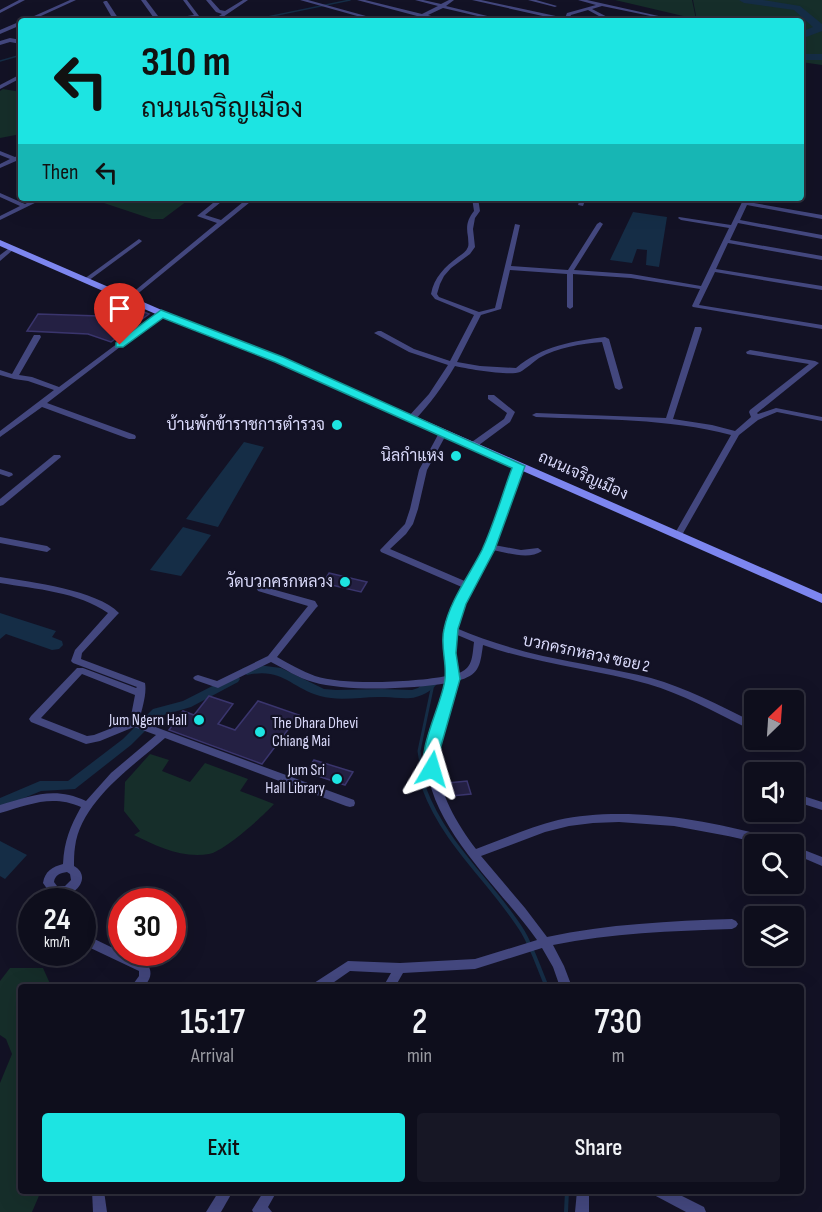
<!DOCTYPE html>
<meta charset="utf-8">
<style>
:root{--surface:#0e0e1c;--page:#171725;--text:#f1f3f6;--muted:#9b9ca3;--line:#2e2e3b;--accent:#1de4e2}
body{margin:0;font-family:"Sofia Sans Condensed",Sarabun,sans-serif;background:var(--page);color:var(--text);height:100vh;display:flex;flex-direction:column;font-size:22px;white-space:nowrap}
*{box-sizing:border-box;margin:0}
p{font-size:20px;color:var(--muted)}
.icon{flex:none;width:33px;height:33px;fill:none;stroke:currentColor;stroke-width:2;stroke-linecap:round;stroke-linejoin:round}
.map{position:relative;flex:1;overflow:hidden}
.details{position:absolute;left:18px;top:984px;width:786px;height:210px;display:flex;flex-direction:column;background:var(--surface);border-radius:6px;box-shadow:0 6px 24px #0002,0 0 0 2px var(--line)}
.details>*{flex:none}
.banner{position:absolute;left:18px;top:18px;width:786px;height:183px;border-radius:6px;box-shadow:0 6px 24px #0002,0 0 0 2px var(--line);background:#1de4e2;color:#111;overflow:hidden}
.needle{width:39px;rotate:25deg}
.tools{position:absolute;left:744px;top:690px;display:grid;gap:12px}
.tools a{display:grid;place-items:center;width:60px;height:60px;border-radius:6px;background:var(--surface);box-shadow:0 6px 24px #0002,0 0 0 2px var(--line);font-size:30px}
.speed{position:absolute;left:18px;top:888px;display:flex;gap:12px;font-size:30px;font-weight:700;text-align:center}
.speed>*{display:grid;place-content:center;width:78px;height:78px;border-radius:50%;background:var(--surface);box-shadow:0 6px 24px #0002,0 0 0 2px var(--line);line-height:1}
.speed small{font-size:15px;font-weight:400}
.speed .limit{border:9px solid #d22;background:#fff;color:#111}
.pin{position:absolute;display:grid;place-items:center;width:51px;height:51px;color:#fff;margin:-62px -26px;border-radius:50% 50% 50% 0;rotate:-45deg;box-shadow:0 0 6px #0007}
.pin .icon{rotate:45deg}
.me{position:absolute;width:66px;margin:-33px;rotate:7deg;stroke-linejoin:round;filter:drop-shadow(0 0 4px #0008)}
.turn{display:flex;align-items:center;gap:21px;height:126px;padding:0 24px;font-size:27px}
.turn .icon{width:78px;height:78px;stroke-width:2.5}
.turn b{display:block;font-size:42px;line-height:51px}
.then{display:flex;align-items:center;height:57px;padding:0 24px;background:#0003;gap:12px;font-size:22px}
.eta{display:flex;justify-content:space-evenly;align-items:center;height:102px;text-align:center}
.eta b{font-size:36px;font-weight:600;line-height:42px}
.primary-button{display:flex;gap:12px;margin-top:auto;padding:12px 24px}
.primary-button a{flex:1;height:69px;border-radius:6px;background:var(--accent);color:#111;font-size:24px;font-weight:600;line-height:69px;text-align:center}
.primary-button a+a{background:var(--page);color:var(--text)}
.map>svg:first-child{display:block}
.green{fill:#162e2a}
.water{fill:#152d46}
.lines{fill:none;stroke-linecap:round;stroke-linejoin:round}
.stream-far2{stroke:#152d46;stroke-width:1.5}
.stream-far1{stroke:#152d46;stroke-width:3}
.stream{stroke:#152d46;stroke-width:4}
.canal{fill:#152d46;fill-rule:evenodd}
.river{fill:#152d46;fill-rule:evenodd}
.building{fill:#242043;stroke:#3a356d;stroke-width:1.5}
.street{fill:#43477e;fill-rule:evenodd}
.secondary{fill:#7d86ef;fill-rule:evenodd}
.route{fill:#1de4e2;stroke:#139493;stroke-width:1.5}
.poi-dot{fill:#1de4e2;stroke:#131225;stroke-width:2}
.labels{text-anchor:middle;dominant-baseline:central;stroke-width:4.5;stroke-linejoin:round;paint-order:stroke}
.poi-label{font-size:16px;fill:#dadafb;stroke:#131225;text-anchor:end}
.street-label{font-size:16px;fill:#dadafb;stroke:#131225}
</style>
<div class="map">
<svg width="822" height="1212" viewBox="0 0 822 1212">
<rect width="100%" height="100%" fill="#131225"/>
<g class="green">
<path d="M615,0H692L696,19Z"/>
<path d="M693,0H822V65L801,62V21H697Z"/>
<path d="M3,89L21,92V134L0,138V91Z"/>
<path d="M89,198H191L163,219H152Z"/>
<path d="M150,754L169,760L162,771L190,782L205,763L248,779L240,791L274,804C263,816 225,851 209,854C183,859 156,846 134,835L140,831L124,811L125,782Z"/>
<path d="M10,968H43L51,986L55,987H21V1191H41L32,1212H0V1083L12,1054L6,1039L0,1035V981Z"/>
</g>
<g class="water">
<path d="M633,212L667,217L659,267L646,265L647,250L637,249L632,263L610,260Z"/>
<path d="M244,442L264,447L218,527L186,519Z"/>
<path d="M183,527L211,535L181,576L150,570Z"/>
<path d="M0,613L56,631L52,637L62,641L63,645L59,649L52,650L6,634L0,639Z"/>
<path d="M0,841L27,855L5,879L0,876Z"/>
</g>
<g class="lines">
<g class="stream-far2">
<path d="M248,21L350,0"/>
<path d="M0,61L21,55"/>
</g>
<path class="stream-far1" d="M425,789L419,751L433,684"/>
<g class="stream">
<path d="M424,788C445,845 492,882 523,932C533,949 539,969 547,987"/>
<path d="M566,1212L567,1191"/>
</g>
<g class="canal">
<path d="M258,665L281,668L324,689L336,690L382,689L412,690L418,688L429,679H437L439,682C433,689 425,695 416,697C406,700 395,697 384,697C363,696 341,702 320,696C290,687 282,667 247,675L241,671L243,668Z"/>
<path d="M234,675L238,676L240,679L238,682L191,707L160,716L131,745L75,789L41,791L0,808V798L40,781H68L123,739L153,709L183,701Z"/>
</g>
<g class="river">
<path d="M739,0H763L800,6L822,24V31L801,39V32L813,27L794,10L744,3Z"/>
<rect x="801" y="54" width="21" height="6"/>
</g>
</g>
<g class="building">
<path d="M136,309L149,314L111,342L88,334L27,331L38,314L100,316L115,321Z"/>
<path d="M329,573L367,582L361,592L323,583Z"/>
<path d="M209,696L233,704L218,724L235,730L258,701L299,715L262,764L169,730L183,711L194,715Z"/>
<path d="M314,760L353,772L345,785L306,772Z"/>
<path d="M467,781L471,794L451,796L448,783Z"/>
</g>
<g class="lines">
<g class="street">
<path d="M19,0H25L0,13V10Z"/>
<path d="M70,0H76L30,21H23Z"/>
<path d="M141,0H146L161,20L194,15L183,0H187L199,16L172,21H156Z"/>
<path d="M206,0H211L220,10L225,11L243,0H248L217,21H211L222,14L216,12Z"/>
<path d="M300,0H308L384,21H375Z"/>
<path d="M357,0H365L422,14L438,6L415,0H423L441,4L449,0H454L446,6L508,21H499L443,8L428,15L447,21C438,21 429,17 421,18C416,19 412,21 406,21L417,16Z"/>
<path d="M472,0H481L565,18L567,13L596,5L578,0H587L672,19L670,20L602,6L592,9L615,21H608L588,10L571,15L569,19L575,21H565Z"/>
<path d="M528,0H536L557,6L555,7Z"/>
<path d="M105,1H107L120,21H114L103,2Z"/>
<path d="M324,16L339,20L340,21H332L322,18V17Z"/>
<path d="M71,19H75L76,21H70Z"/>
<path d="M21,21V25L0,34V30Z"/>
<path d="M10,38L21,40V44L10,42L0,45V41Z"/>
<path d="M21,74V78L0,89V85Z"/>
<path d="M0,151L15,157L21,154V161H16L0,168V164L10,159L0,155Z"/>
<path d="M0,193L25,204L37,198H45L0,220V216L20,206L0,197Z"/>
<path d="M219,198H226L205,215L221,220L248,198H255L130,300H126V298L217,223L197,216Z"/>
<path d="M472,198H478L480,211L475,218L473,229L475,247L470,254L451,268L444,276L440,284L437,294L439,297L479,312L495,308L515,224L520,225L511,266L568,270L597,224L600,222L603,224L574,270L631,274L701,286L729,228L681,220L678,218L679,217L731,225L744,198H750L748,202L822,215V219L747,205L740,220L822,235V239L738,223L730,240L822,256V260L728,243L716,269L822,286V290L715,272L699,305L822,325V329L693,307L692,306L700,289L631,278L573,274V307L570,309L567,307V274L510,270L501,309L481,315L457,362L480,366L516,368C542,346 573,341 605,337L609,339L623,388L619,390L615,388L602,342C581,344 558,347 539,358C533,362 526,369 520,372C510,376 467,369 455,366C443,386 430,404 414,421H408L407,419L408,417L429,394L448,365L409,352L374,333L378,331H381L414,349L450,361L474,315L435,299L431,294C434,277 445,267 458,257C462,254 466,252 468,247C469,244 468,240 468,237C466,226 467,220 474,211Z"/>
<path d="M580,198H586L583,206L578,205Z"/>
<path d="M139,239L142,241L141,242L88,281H84V279Z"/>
<path d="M12,246L15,248L14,249L0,261V255Z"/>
<path d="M161,311L163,312V314L47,403L135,435L136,437L135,439H129L42,407L0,437V431L54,390L28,381L14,379L0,375V370L12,374L34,335H40L41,337L19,375L32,377L59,387Z"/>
<path d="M695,327H701L702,329L673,419L712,425L735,431L751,417L749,412L750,410L809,364L747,354L746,352L750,350L815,361L819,363L757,413L758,414L776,408L822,417V421L777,412L758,420L739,435L682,535L678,538L674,535L731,435C667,418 602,420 536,417L532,415L536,413L666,418Z"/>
<path d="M488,395H494L515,412L510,422L475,448H469L468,446L469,444L504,419L507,413L488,399Z"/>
<path d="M440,431H446L447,433L427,470L418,509L413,524L406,534L390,549L467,582L492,531L515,466L519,464L523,466L494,545L521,550L538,548L542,551C529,560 508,553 492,550L474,586V587C465,596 459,614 456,628C484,640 513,649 543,656C579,664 615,669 651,678C686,688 719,705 751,721L753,724L751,727H745C713,711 682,694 648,684C594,669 537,664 483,645C480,667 479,675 457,681C455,701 445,719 440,738C430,779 452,817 476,849C503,839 530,827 558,820C625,805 716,820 781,841L782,844H764L728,836L674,826L619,822L593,823L569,826L545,832L481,856L525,908L547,937C608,924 670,921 732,919L736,921L738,924L736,927L732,929C672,931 611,933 553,945L564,966L572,987H560L553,967L542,948L475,969L403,973L395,987H383L391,973L350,971L327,987H312L314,983L348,961L400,963L475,959L537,940C502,890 425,823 427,758C428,732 444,709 447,683C413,689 346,692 313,682C298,678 285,669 271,662L218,688L195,680L193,678L195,676L198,675L217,681L268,656L308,606L258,591L257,589L261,586L315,601L318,606L316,608L277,657C289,664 302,671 315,676C345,686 416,682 447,676C447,665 445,653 445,642C445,623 454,604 464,588L381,552L380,550L405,524L410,509L419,470ZM455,634L474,642C472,658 473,668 457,674Z"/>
<path d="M54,455H60L61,457L3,505L0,506V499Z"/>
<path d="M0,469L12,473L13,475L9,477L0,474Z"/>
<path d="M0,537L47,546L51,549L47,552L0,543Z"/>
<path d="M0,577C31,582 97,590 119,613L117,615L82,653L81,659L145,683C147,694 142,709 139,721L354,800L355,803L354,806L350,807L346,806L165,738C132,767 81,801 75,847C74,853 74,860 74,866C87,873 83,887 71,893C65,896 56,895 50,893L43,883C45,871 52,867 63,864C64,841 70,827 81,807C51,794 29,805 0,813V805C32,796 54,786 86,801L111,773L156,735L134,727L100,741L86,744L31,722L29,719L31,716L77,668H83L136,688L137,687L73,663L71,661L75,650L108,613C78,592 36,589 0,583ZM82,674L135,695L130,721L94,735L87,736L41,718ZM67,872L70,874L71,880L65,886H57L54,882C55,875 60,873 67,872Z"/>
<path d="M794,793L822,802V810L794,801Z"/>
<path d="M794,846L822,857V866L794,854Z"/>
<path d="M82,933L148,965C153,974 150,979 144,987H131L139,976V971L82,944Z"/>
<path d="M92,1191H104L107,1212H93Z"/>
<path d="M219,1191H233L221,1212H206Z"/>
<path d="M264,1191H277L268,1207L272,1212H253L252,1210Z"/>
<path d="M577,1191H589V1212H575Z"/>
<path d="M653,1191H672L704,1207L706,1212H686L654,1195Z"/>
</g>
<path class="secondary" d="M0,240L164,311L282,358L822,594V603L276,362L158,315L0,246Z"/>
</g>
<path class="route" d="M161,310L283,357L525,466L495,549L466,604L458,629L456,653L460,679L441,746L437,773H426C415,752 443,702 445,679C447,662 440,646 444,629C450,600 469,576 482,550C494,524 502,495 512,468L275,362L163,318L123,347H116V343Z"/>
<g class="poi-dot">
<circle cx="337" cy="425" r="6"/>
<circle cx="456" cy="456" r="6"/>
<circle cx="345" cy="582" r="6"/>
<circle cx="199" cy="720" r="6"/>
<circle cx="260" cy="732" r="6"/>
<circle cx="337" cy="779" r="6"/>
</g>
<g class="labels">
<g class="poi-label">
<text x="325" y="425">บ้านพักข้าราชการตำรวจ</text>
<text x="444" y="456">นิลกําแหง</text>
<text x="333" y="582">วัดบวกครกหลวง</text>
<text x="187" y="720">Jum Ngern Hall</text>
<text x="272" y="723" text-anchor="start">The Dhara Dhevi<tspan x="272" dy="18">Chiang Mai</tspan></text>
<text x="325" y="770">Jum Sri<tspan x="325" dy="18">Hall Library</tspan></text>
</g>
<g class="street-label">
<text transform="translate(583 476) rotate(24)">ถนนเจริญเมือง</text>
<text transform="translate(586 654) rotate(12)">บวกครกหลวง ซอย 2</text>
</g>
</g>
</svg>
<div class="tools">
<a><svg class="needle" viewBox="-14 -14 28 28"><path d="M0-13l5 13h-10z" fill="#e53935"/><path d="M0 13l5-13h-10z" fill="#9b9ca3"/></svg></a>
<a><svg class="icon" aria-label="sound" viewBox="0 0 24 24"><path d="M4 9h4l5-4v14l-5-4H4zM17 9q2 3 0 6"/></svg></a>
<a><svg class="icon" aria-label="search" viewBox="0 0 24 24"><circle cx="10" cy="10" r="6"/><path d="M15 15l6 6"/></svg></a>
<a><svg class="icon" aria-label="layers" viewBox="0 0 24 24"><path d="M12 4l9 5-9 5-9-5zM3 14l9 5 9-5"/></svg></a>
</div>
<div class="speed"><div>24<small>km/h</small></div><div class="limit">30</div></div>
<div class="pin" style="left:120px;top:345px;background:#d93025"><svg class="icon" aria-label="arrive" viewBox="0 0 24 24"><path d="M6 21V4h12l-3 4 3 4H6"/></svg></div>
<svg class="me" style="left:432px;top:769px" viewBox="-20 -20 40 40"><path d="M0-17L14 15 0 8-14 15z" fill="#1de4e2" stroke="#fff" stroke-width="4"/></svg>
<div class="banner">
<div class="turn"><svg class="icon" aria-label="left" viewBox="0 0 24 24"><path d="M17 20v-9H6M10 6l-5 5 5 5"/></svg><div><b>310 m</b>ถนนเจริญเมือง</div></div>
<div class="then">Then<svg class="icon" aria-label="left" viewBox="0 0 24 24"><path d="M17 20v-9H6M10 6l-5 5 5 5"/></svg></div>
</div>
<section class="details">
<div class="eta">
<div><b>15:17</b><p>Arrival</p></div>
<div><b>2</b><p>min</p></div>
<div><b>730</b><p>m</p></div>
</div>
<div class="primary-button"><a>Exit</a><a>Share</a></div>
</section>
</div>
